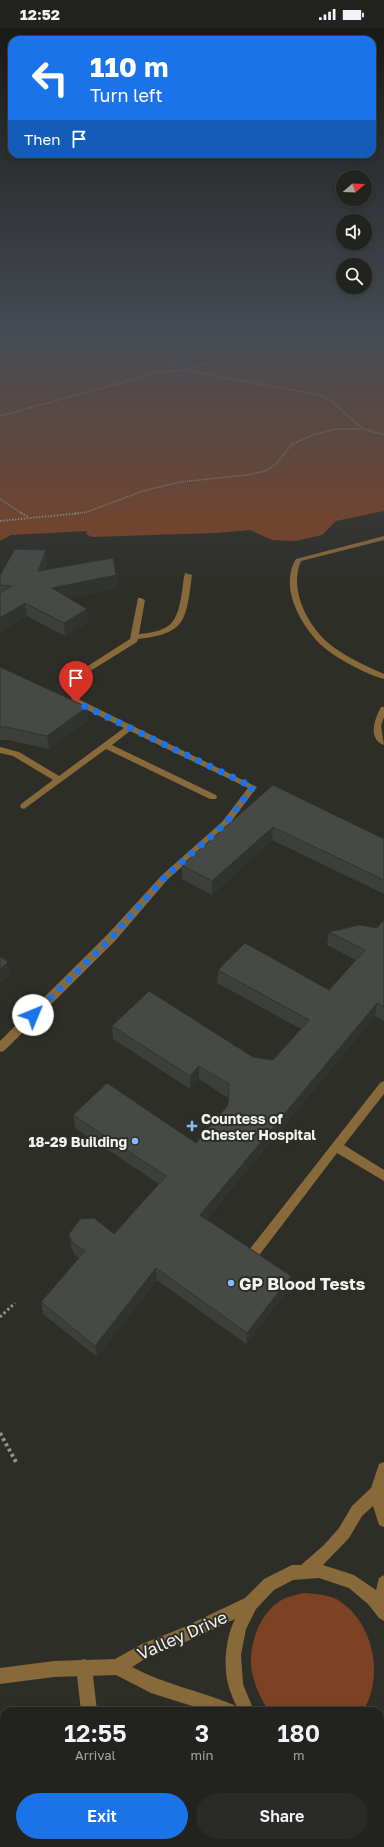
<!DOCTYPE html>
<style>
:root{--surface:#22221f;--page:#2a2a28;--text:#f1f3f6;--muted:#a2a4a4;--line:#3f3f3d;--accent:#1a73e8}
body{margin:0;font-family:"Golos Text",sans-serif;background:var(--page);color:var(--text);height:100vh;display:flex;flex-direction:column;font-size:15px;white-space:nowrap}
*{box-sizing:border-box;margin:0}
p{font-size:13px;color:var(--muted)}
.icon{flex:none;width:22px;height:22px;fill:none;stroke:currentColor;stroke-width:2;stroke-linecap:round;stroke-linejoin:round}
.map{position:relative;flex:1;overflow:hidden}
.drawer{position:absolute;left:0px;top:1679px;width:384px;height:140px;display:flex;flex-direction:column;background:var(--surface);border-radius:12px 12px 0 0;box-shadow:0 2px 6px #0003,0 0 0 1px var(--line)}
.drawer>*{flex:none}
.banner{position:absolute;left:8px;top:8px;width:368px;height:122px;border-radius:12px;box-shadow:0 2px 6px #0003,0 0 0 1px var(--line);background:#1a73e8;color:#fff;overflow:hidden}
.needle{width:26px;rotate:71deg}
.controls{position:absolute;left:336px;top:142px;display:grid;gap:8px}
.controls a{display:grid;place-items:center;width:36px;height:36px;border-radius:50%;background:var(--surface);box-shadow:0 2px 6px #0003,0 0 0 1px var(--line);font-size:20px}
.pin{position:absolute;display:grid;place-items:center;width:34px;height:34px;color:#fff;margin:-41px -17px;border-radius:50% 50% 50% 0;rotate:-45deg;box-shadow:0 0 4px #0007}
.pin .icon{rotate:45deg}
.me{position:absolute;width:44px;margin:-22px;rotate:45deg;stroke-linejoin:round;filter:drop-shadow(0 0 3px #0008)}
.turn{display:flex;align-items:center;gap:14px;height:84px;padding:0 16px;font-size:18px}
.turn .icon{width:52px;height:52px;stroke-width:2.5}
.turn b{display:block;font-size:28px;line-height:34px}
.then{display:flex;align-items:center;height:38px;padding:0 16px;background:#0003;gap:8px;font-size:15px}
.eta{display:flex;justify-content:space-evenly;align-items:center;height:68px;text-align:center}
.eta b{font-size:24px;font-weight:600;line-height:28px}
.action{display:flex;gap:8px;margin-top:auto;padding:8px 16px}
.action a{flex:1;height:46px;border-radius:24px;background:var(--accent);color:#fff;font-size:16px;font-weight:600;line-height:46px;text-align:center}
.action a+a{background:var(--page);color:var(--text)}
.status{display:flex;justify-content:space-between;align-items:center;height:28px;padding:0 20px;background:var(--surface);direction:ltr}
.status svg{height:11px;fill:currentColor}
.map>svg:first-child{display:block}
.green{fill:#7d4223}
.lines{fill:none;stroke-linecap:round;stroke-linejoin:round}
.path-far3{stroke:#91918d;stroke-width:1.5;stroke-dasharray:1 1;stroke-linecap:butt}
.path-far2{stroke:#91918d;stroke-width:2;stroke-dasharray:1.5 1.5;stroke-linecap:butt}
.path-far1{stroke:#91918d;stroke-width:3;stroke-dasharray:2.5 2.5;stroke-linecap:butt}
.path{stroke:#91918d;stroke-width:4;stroke-dasharray:3 3;stroke-linecap:butt}
.lane{fill:#87693a;fill-rule:evenodd}
.street{fill:#87693a;fill-rule:evenodd}
.wall{fill:#3c3f3b}
.shaded-wall{fill:#313330}
.building{fill:#464945;stroke:#313330}
.route{stroke:#1a73e8;stroke-width:7;stroke-dasharray:0 12.6}
.poi-dot{fill:#86bbfb;stroke:#2e2e29;stroke-width:1.5}
.labels{text-anchor:middle;dominant-baseline:central;stroke-width:4;stroke-linejoin:round;paint-order:stroke}
.poi-label{font-size:14px;font-weight:bold;fill:#f2f2ef;stroke:#2e2e29;text-anchor:start}
.near-poi-label{font-size:17px;font-weight:bold;fill:#f2f2ef;stroke:#2e2e29;text-anchor:start}
.near-street-label{font-size:17px;fill:#f2f2ef;stroke:#2e2e29}
</style>
<div class="status"><b>12:52</b><svg viewBox="0 0 49 12"><path d="M0 12V9h3v3zM5 12V6h3v6zM10 12V3h3v9zM15 12V0h3v12zM26 1h20v11H26zM47 4h2v5h-2z"/></svg></div>
<div class="map">
<svg width="384" height="1819" viewBox="0 0 384 1819">
<rect width="100%" height="100%" fill="#2e2e29"/>
<g class="green">
<path d="M0,306H384V483L336,493L322,507L296,513L272,512L250,502L215,505L92,509L86,506L87,503L11,507L0,513Z"/>
<path d="M303,1565C316,1566 330,1566 341,1574C374,1597 384,1649 363,1683H269C261,1671 255,1659 252,1644C247,1618 260,1582 285,1570C291,1568 297,1567 303,1565Z"/>
<path d="M384,1729V1819H375L373,1815H380V1732Z"/>
</g>
<g class="lines">
<g class="path-far3">
<path d="M116,306L178,325L181,329"/>
<path d="M184,342L319,367C337,373 345,388 360,398C367,403 375,405 384,406"/>
<path d="M158,344L184,342L282,314L328,306"/>
<path d="M0,388L142,349L157,344L181,329L265,306"/>
<path d="M0,471L23,486"/>
<path d="M72,486L87,484L143,463L180,454L248,447L268,442L277,435L292,416L316,406L336,401H361"/>
</g>
<g class="path-far2">
<path d="M21,485L28,489"/>
<path d="M0,493L81,485"/>
</g>
<path class="path-far1" d="M0,1289L15,1275"/>
<g class="path">
<path d="M0,1405L16,1434"/>
<path d="M0,1690H4"/>
<path d="M309,1815L313,1819"/>
</g>
<g class="lane">
<path d="M185,545L192,547C186,591 187,606 138,611L137,614L74,653L80,672L257,759L228,798L168,851L115,913L4,1023L0,1024V1013L107,907L162,847L222,794L248,760L130,703L112,717L216,767L217,769L216,771H210L106,721L24,781L21,780L20,778L21,776L53,752L13,728L0,725V719L19,724L59,748L124,700L73,675L66,652L130,611L138,570H141L145,572L139,606C171,603 177,596 182,564C183,558 183,551 185,545Z"/>
<path d="M384,1053V1066L344,1117L384,1142V1153L337,1125L257,1230L253,1232L249,1230L247,1226L249,1222L380,1055Z"/>
<path d="M84,1631L90,1633L92,1639L97,1683H81L76,1639L78,1633Z"/>
<path d="M127,1815H145L147,1819H129Z"/>
</g>
<g class="street">
<path d="M384,508V512L301,533C288,562 309,601 332,618C348,630 366,638 384,646V651C367,647 332,628 320,616C300,596 279,558 296,531Z"/>
<path d="M381,679H384V689L381,698L384,717C367,711 375,690 381,679Z"/>
<path d="M384,1434V1499L379,1497L373,1478L362,1488L349,1510L323,1537L354,1547L376,1562L379,1550L384,1547V1593L379,1590L368,1576L349,1560L319,1550L293,1552L274,1562L256,1581L246,1601L241,1627L243,1656L254,1683H238C235,1674 230,1665 228,1656C223,1636 226,1609 235,1591L190,1612L151,1627L132,1639C164,1656 200,1663 234,1677L236,1683H208L151,1665L116,1647L54,1649L0,1656V1640L54,1633L115,1631L142,1616L182,1600L245,1570L264,1551L292,1537H301L324,1517L339,1500L352,1478L371,1460L379,1436Z"/>
<path d="M384,1695V1713L380,1715V1697Z"/>
<path d="M343,1815H361L363,1819H345Z"/>
</g>
</g>
<g class="wall">
<path d="M46,522L47,535L45,542L116,547L117,560L68,570L88,594L65,608L27,588L0,604V557Z"/>
<path d="M0,639L87,679L88,692L49,721L8,712H0Z"/>
<path d="M273,757L384,811V866L272,812L212,867L182,851V837Z"/>
<path d="M384,892V993L375,988L207,1191L291,1248L290,1260L246,1316L157,1252L97,1329L43,1286L41,1274L79,1230L74,1226L71,1218L69,1206H114L159,1156L75,1100L73,1087L196,1115L228,1077V1070L199,1051L190,1061L113,1011L112,998L253,1029L273,1032L301,1001L217,955L218,942L329,962L356,932L327,917L329,904L377,900Z"/>
</g>
<g class="shaded-wall">
<path d="M46,522L47,535L39,556L38,543Z"/>
<path d="M116,547L117,560L53,573L52,560Z"/>
<path d="M25,575L27,588L0,604V590Z"/>
<path d="M87,581L88,594L65,608L64,595Z"/>
<path d="M87,679L88,692L49,721L47,708Z"/>
<path d="M273,799L272,812L212,867V853Z"/>
<path d="M8,934L11,947L0,956V941Z"/>
<path d="M377,975L375,988L200,1199V1187Z"/>
<path d="M199,1038V1051L190,1061V1048Z"/>
<path d="M156,1240L157,1252L97,1329L95,1318Z"/>
<path d="M291,1248L290,1260L246,1316L247,1305Z"/>
</g>
<g class="building">
<path d="M15,521L46,522L38,543L113,530L116,547L52,560L87,581L64,595L25,575L0,590V565L12,558L0,557V547Z"/>
<path d="M0,639L87,679L47,708L6,699H0Z"/>
<path d="M273,757L384,811V852L273,799L212,853L182,837Z"/>
<path d="M384,892V979L377,975L200,1187L291,1248L247,1305L156,1240L95,1318L41,1274L85,1223L72,1214L69,1206L80,1191L94,1190L114,1206L166,1148L73,1087L107,1055L196,1115L228,1077L229,1056L199,1038L190,1048L112,998L149,963L253,1029L273,1032L309,992L218,942L245,915L329,962L365,922L329,904L359,897L377,900Z"/>
<path d="M0,928L8,934L0,941Z"/>
<path d="M4,1730V1815H79L81,1819H0V1733Z"/>
</g>
<linearGradient id="sky" x2="0" y2="1"><stop stop-color="#191917"/><stop offset="0.55" stop-color="#464c54"/><stop offset="1" stop-color="#464c54" stop-opacity="0"/></linearGradient>
<rect width="384" height="560" fill="url(#sky)"/>
<g class="lines">
<path class="route" d="M33,987L111,910L165,849L225,796L253,759L76,674"/>
</g>
<g class="poi-dot">
<path d="M190 1092h4v4h4v4h-4v4h-4v-4h-4v-4h4z"/>
<circle cx="135" cy="1113" r="4"/>
<circle cx="231" cy="1255" r="4"/>
</g>
<g class="labels">
<g class="poi-label">
<text x="201" y="1090">Countess of<tspan x="201" dy="16">Chester Hospital</tspan></text>
<text x="127" y="1113" text-anchor="end">18-29 Building</text>
</g>
<g class="near-poi-label">
<text x="239" y="1255">GP Blood Tests</text>
</g>
<g class="near-street-label">
<text transform="translate(182 1607) rotate(-24)">Valley Drive</text>
</g>
</g>
</svg>
<div class="controls">
<a><svg class="needle" viewBox="-14 -14 28 28"><path d="M0-13l5 13h-10z" fill="#e53935"/><path d="M0 13l5-13h-10z" fill="#a2a4a4"/></svg></a>
<a><svg class="icon" aria-label="sound" viewBox="0 0 24 24"><path d="M4 9h4l5-4v14l-5-4H4zM17 9q2 3 0 6"/></svg></a>
<a><svg class="icon" aria-label="search" viewBox="0 0 24 24"><circle cx="10" cy="10" r="6"/><path d="M15 15l6 6"/></svg></a>
</div>
<div class="pin" style="left:76px;top:674px;background:#d93025"><svg class="icon" aria-label="arrive" viewBox="0 0 24 24"><path d="M6 21V4h12l-3 4 3 4H6"/></svg></div>
<svg class="me" style="left:33px;top:987px" viewBox="-20 -20 40 40"><circle r="19" fill="#fff"/><path d="M0-13L10 11 0 6-10 11z" fill="#1a73e8"/></svg>
<div class="banner">
<div class="turn"><svg class="icon" aria-label="left" viewBox="0 0 24 24"><path d="M17 20v-9H6M10 6l-5 5 5 5"/></svg><div><b>110 m</b>Turn left</div></div>
<div class="then">Then<svg class="icon" aria-label="arrive" viewBox="0 0 24 24"><path d="M6 21V4h12l-3 4 3 4H6"/></svg></div>
</div>
<section class="drawer">
<div class="eta">
<div><b>12:55</b><p>Arrival</p></div>
<div><b>3</b><p>min</p></div>
<div><b>180</b><p>m</p></div>
</div>
<div class="action"><a>Exit</a><a>Share</a></div>
</section>
</div>
